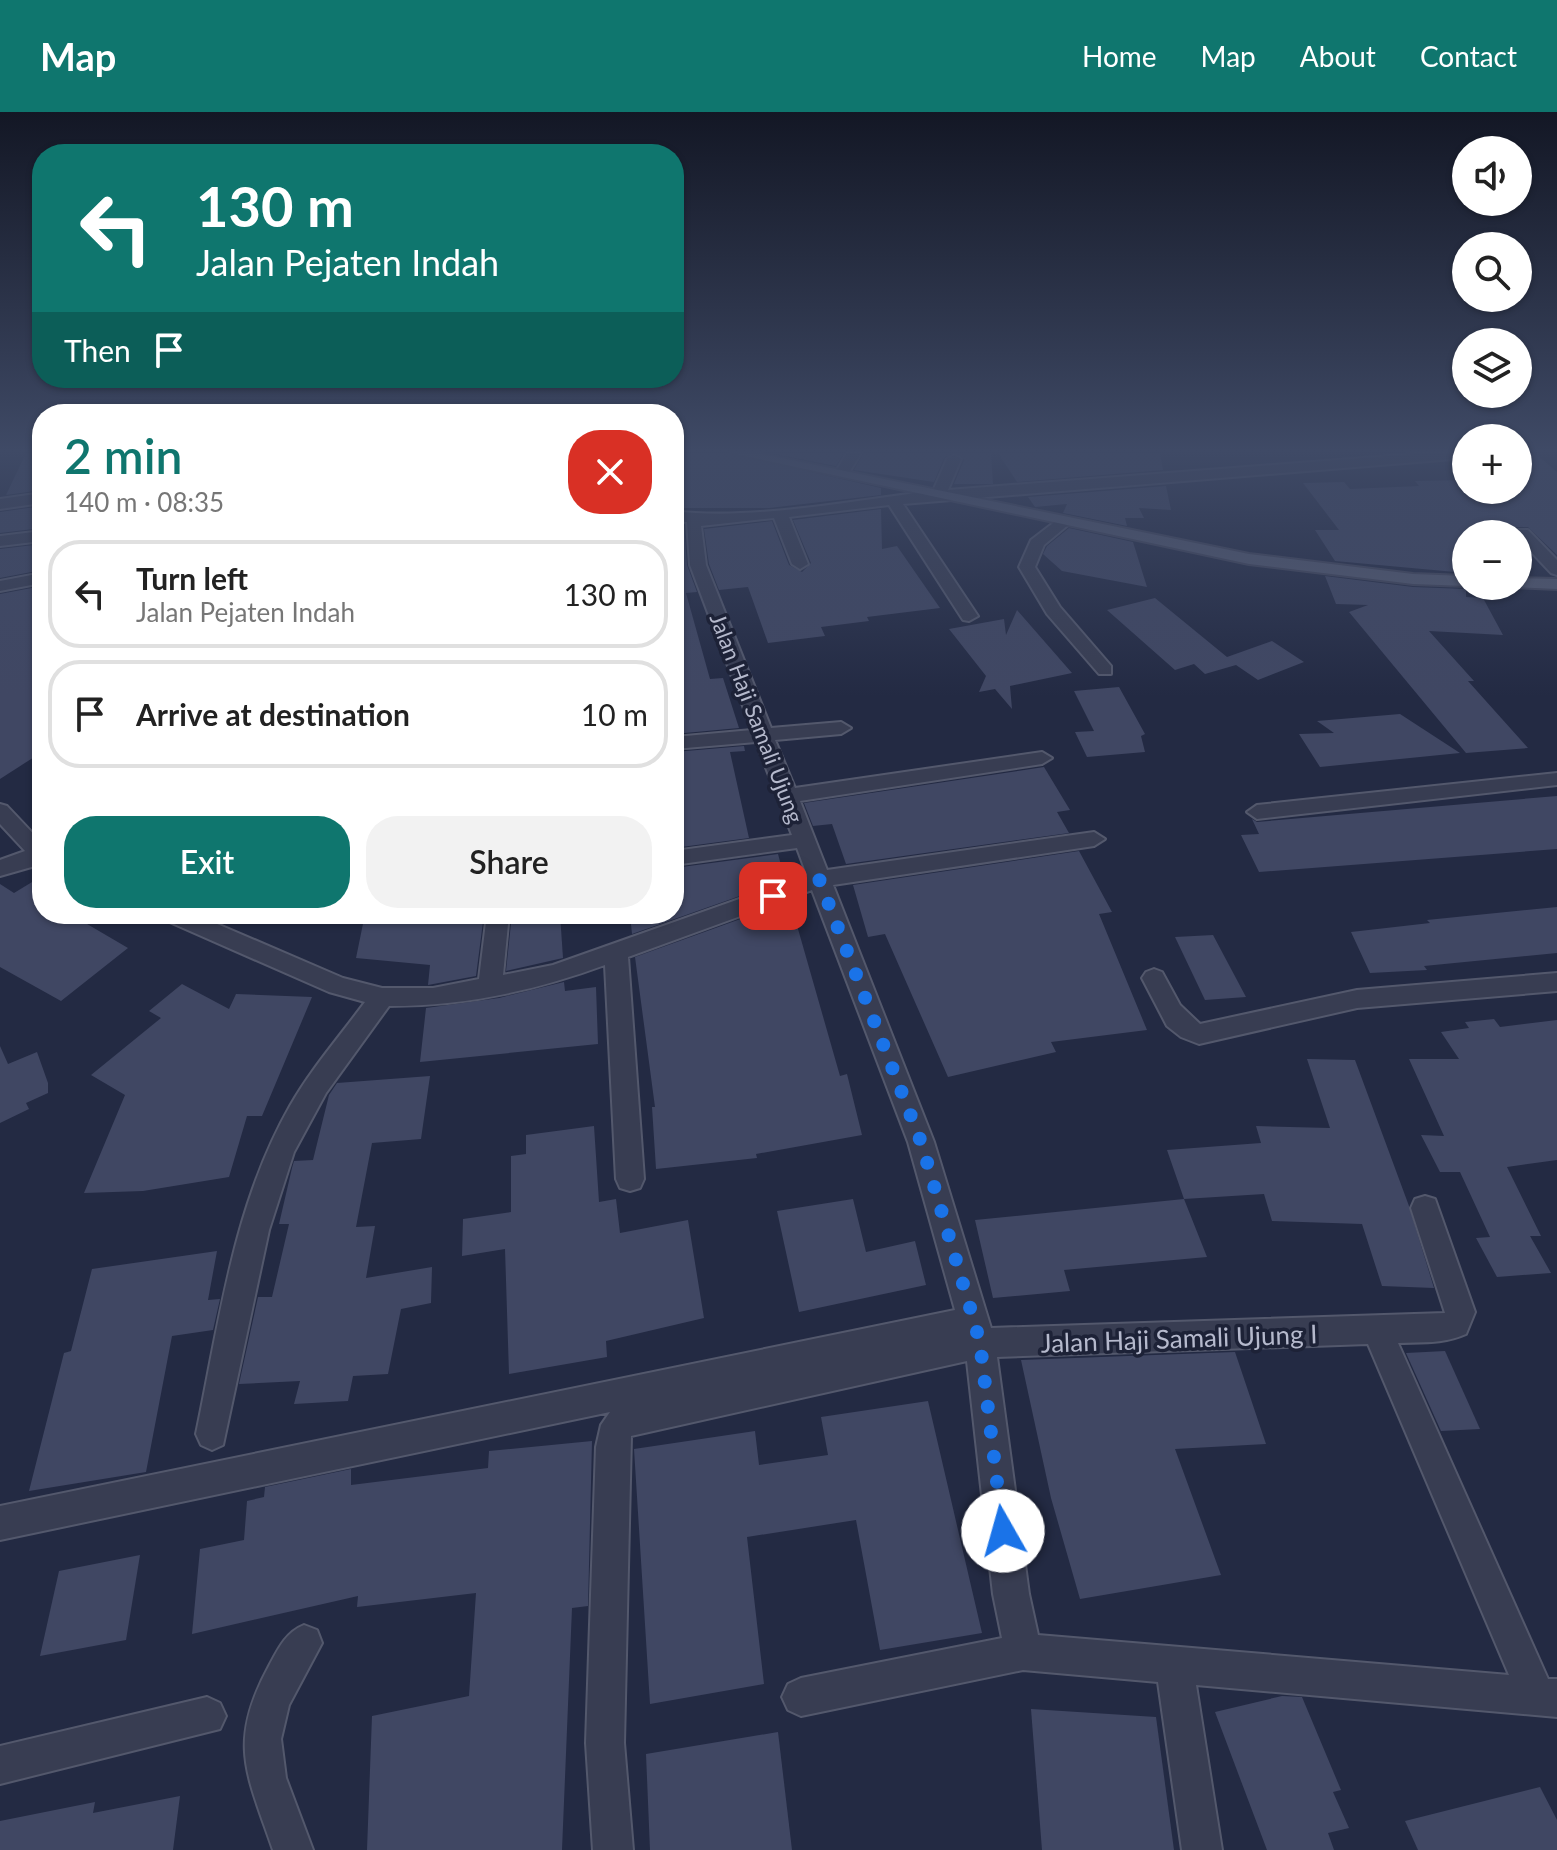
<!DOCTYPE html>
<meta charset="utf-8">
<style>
:root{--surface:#fff;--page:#f2f2f2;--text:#222;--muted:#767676;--line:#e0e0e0;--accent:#0f766e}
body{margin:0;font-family:Lato,sans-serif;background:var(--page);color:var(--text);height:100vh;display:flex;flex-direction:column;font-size:30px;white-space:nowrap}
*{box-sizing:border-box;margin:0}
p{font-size:26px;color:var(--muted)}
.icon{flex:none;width:44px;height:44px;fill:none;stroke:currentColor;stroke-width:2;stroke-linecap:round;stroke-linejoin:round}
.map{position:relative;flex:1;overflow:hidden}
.sheet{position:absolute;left:32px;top:292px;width:652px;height:520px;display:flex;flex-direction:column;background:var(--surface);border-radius:32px;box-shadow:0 2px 6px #0004}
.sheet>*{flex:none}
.top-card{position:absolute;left:32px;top:32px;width:652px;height:244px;border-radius:32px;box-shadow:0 2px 6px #0004;background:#0f766e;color:#fff;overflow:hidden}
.tools{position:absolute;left:1452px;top:24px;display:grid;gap:16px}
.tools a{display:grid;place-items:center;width:80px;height:80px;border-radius:50%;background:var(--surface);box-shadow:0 2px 6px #0004;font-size:40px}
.pin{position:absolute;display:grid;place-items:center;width:68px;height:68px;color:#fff;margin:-34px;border-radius:16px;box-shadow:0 4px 12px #0006}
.me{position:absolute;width:88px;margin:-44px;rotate:353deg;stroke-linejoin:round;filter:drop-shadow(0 0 6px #0008)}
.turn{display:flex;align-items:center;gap:28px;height:168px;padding:0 32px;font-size:36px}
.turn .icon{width:104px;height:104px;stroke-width:2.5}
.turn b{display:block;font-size:56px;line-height:68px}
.then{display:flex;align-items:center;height:76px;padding:0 32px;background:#0003;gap:16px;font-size:30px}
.round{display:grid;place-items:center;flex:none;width:84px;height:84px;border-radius:32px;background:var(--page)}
.overview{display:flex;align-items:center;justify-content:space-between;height:136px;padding:0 32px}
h1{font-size:48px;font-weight:600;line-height:60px;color:var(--accent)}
.cta{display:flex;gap:16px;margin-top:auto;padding:16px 32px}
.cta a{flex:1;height:92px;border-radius:32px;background:var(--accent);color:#fff;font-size:32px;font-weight:600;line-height:92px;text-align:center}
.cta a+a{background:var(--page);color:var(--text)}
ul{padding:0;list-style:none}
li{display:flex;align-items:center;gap:24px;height:108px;margin:0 16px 12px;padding:0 16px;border:4px solid var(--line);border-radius:32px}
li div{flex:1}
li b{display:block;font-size:30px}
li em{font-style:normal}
header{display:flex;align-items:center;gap:48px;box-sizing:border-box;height:112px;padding:0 40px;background:var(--accent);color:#fff}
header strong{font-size:38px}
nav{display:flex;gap:44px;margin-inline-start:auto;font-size:28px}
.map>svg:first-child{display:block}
.building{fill:#404763}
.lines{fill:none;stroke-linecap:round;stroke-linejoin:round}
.minor-casing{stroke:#53586c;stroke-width:4}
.major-casing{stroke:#42465b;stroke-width:4}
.minor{fill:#383d52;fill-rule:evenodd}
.major{fill:#565c72;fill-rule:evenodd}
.route{stroke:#1a73e8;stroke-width:14;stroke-dasharray:0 25.2}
.labels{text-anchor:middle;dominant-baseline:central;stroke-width:7;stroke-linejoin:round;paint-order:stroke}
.street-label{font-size:22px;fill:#b5b9cc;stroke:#1d2237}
.near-street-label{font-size:26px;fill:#b5b9cc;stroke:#1d2237}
</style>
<header>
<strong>Map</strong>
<nav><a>Home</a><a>Map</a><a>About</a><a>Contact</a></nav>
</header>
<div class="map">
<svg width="1557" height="1738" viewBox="0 0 1557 1738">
<rect width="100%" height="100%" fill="#232a43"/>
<g class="building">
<path d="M26,341H42V378L6,383Z"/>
<path d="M674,341H728L881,376V383L769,396H674Z"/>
<path d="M770,341H844L836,354Z"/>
<path d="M864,341H952L944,346L934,370L854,358Z"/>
<path d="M956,341H991L993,372H954L964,348Z"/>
<path d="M998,341H1160L1163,358L1017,370Z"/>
<path d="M1536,342L1557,360V443L1528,415H1516L1511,422H1466V444H1460L1466,461L1335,449L1315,418H1339L1303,371L1344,370L1350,377L1419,374L1415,369L1466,368V378H1518V343Z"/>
<path d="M1166,374L1171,398L1139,396L1144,406H1125L1127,414L1063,401L1067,392L1035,395L1028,385Z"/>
<path d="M42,394V416L0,421V400Z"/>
<path d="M881,397L882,437L897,434L940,496L867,505L869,509L821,515L825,524L768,531L748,475L719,478L709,452L704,417L772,409L789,453L802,460L811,451L793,408Z"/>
<path d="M674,412L684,413L687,453L697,480L686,481L710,567L723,566L739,616L674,622Z"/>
<path d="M1069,416L1133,430L1147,475L1062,459L1043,442L1047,434Z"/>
<path d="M42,432V458L0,466V437Z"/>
<path d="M1325,464L1413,475L1466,477V485L1483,486L1503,523L1429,519L1474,569H1468L1528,636L1466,641L1349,500L1368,493L1336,492Z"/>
<path d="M42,474V640L0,667V482Z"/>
<path d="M1155,486L1227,545L1272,529L1304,550L1258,568L1236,553L1205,562L1194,552L1175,558L1107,498Z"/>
<path d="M1017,498L1072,561L1010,574L1012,597L995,577L979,580L986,564L949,517L1004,507L1006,523Z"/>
<path d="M1119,575L1145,622L1141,624L1145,640L1087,645L1075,620L1094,619L1074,579Z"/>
<path d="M1400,602L1460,641L1320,655L1299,622L1334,621L1317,609Z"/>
<path d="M744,634L745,639L730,640L749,726L674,736V640Z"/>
<path d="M1044,655L1070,698L1057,700L1069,721L846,752L832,712L813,714L804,691Z"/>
<path d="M1557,684V737L1259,760L1241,723L1259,722L1252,707L1257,710Z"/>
<path d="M1079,739L1112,800L1099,802L1147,918L1051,930L1056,940L948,965L885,822L868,825L853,773Z"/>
<path d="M778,742L785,768L632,822L630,802H674V756Z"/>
<path d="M42,764V802H70L128,836L61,889L0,855V772L14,781Z"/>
<path d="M790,789L840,964L847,962L862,1023L756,1042L757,1046L656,1057L652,995H655L635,845Z"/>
<path d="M1557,795V841L1424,854L1427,858L1370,861L1351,820L1430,811L1427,808Z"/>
<path d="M365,802H484L476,864L428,873L430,853L356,846Z"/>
<path d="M512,802H560L563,846L506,859Z"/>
<path d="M1213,823L1246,885L1205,888L1175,825Z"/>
<path d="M564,870L565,879L596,875L598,932L420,950L426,896L499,886Z"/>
<path d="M182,872L229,897L236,882L312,885L262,1004H247L229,1065L143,1079L84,1081L125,983L91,963L161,906L149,899Z"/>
<path d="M1494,907L1500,915L1557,908V1048L1507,1055L1541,1124H1530L1551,1161L1497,1165L1476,1126L1490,1125L1460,1060H1440L1421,1023L1444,1024L1409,947H1459L1441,920L1469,916L1465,910Z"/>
<path d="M0,934L8,952L37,940L48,971V981L26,991L29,997L0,1011Z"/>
<path d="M1307,947L1355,948L1409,1094L1434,1176L1382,1174L1362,1112L1272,1109L1264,1082L1184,1087L1167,1038L1261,1031L1256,1014L1330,1016Z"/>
<path d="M430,964L421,1027L372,1031L356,1115L375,1114L366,1166L432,1155L431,1191L401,1197L388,1262L353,1264L348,1289L294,1292L300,1269L239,1272L258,1185H272L289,1112H279L292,1056L294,1049L313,1048L329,983L337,971Z"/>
<path d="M594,1014L599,1090L616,1087L620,1121L688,1108L704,1206L606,1229L607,1245L509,1262L505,1137L462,1144L463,1107L511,1100V1044L526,1042V1023Z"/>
<path d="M853,1087L866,1140L915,1129L926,1173L799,1200L777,1099Z"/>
<path d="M1184,1087L1207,1145L1064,1158L1070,1179L993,1186L975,1108Z"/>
<path d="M217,1139L208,1188L220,1187L213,1218L172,1224L146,1360L29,1379L64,1241L71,1239L92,1157Z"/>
<path d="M1445,1239L1480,1317L1441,1319L1406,1241Z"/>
<path d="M1235,1240L1266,1332L1175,1337L1221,1463L1080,1487L1051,1386L1021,1248Z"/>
<path d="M928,1289L982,1521L880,1538L856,1408L747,1425L764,1572L650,1592L634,1337L755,1319L759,1353L828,1343L821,1305Z"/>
<path d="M592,1329L588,1494L572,1496L562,1738H367L372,1604L469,1584L476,1481L357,1495L358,1484L192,1522L200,1437L244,1428L247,1389L264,1385L265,1375L351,1357V1373L488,1356L489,1339Z"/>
<path d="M140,1443L126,1528L40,1544L59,1459Z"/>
<path d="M1282,1584L1302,1585L1341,1678L1333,1680L1349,1716L1328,1721L1334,1738H1267L1215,1600Z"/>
<path d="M1031,1597L1156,1605L1174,1738H1042Z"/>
<path d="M778,1620L792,1738H650L646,1642Z"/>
<path d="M1540,1675L1557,1708V1738H1418L1405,1709Z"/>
<path d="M180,1684L173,1738H0V1709L95,1690L93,1701Z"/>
</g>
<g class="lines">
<g class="minor-casing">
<g id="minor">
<path d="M847,341H861L847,364H837L835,361Z"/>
<path d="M1428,341H1466V346L903,392L978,504L969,509L963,508L889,393L789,405L808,452L800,457L792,452L774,406L701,414L706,453L771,616L841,610L851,616L841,622L775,628L795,676L1042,640L1052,646L1042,652L800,689L827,758L1094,720L1105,727L1094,734L833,773L934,1030L991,1216L1445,1201L1411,1096L1415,1087L1425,1084L1435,1087L1475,1200L1466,1222C1444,1232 1422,1230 1398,1231L1548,1567H1557V1605L1196,1573L1222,1738H1182L1158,1570L1023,1558L801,1604L788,1598L782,1585L788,1572L801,1566L1002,1526L993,1482L967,1249L631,1324L624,1631L633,1738H593L586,1631L596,1335L601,1313L610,1300L0,1428V1394L955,1198L908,1030L812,778L628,845L644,1067L640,1076L630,1079L620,1076L616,1067L605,853C535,879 463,894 389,894L326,981L294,1040L269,1118L223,1333L212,1338L201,1333L196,1322C219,1212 233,1094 290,994C311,957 340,924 365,890L329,880L165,808L162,802H194L343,866L382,876H433L479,867L487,802H509L503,863L553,853L807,763L797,736L674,753V739L792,723L756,630L674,637V625L752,618L690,453L687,410L674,409V399C751,409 854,388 933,379L947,347L954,343L961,347L948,378ZM1368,1232L1509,1563L1038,1523L1029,1482L997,1245Z"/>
<path d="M42,381V391L0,397V387Z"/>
<path d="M1061,405L1074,408L1044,433L1035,455L1060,495L1111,554V562H1099L1047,502L1019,455L1031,428Z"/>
<path d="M1516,418H1528L1557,448V463L1551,461L1518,426L1514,421Z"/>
<path d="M42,419V429L0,434V424Z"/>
<path d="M42,461V471L0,479V469Z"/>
<path d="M1557,661V673L1257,707L1247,700L1257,693Z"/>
<path d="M0,692L7,694L42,731V752L0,764V748L25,739L0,712Z"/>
<path d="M1154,857L1162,860L1180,893L1200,912L1357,878L1557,861V879L1357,896L1199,932L1181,925L1167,914L1142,866L1146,860Z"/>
<path d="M304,1513L317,1518L322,1531L289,1593L281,1627L286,1666L313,1738H273C247,1662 227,1631 269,1554C278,1537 286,1520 304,1513Z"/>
<path d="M207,1585L220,1591L226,1604L220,1617L0,1672V1634Z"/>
</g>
</g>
<g class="major-casing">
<g id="major">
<path d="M731,341H757L1249,442L1413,462L1466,464V474L1413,472L1249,452Z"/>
<path d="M1518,466L1557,467V477L1512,475L1518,474Z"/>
</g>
</g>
<use href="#minor" class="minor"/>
<use href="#major" class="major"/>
</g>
<linearGradient id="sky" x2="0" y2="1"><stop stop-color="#131725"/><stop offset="0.58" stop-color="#3f4a66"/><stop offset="1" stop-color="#3f4a66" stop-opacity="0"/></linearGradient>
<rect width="1557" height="584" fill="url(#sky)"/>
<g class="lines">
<path class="route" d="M773,784L819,767L921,1030L974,1209L980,1231L1003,1419"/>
</g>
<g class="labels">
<g class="street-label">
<text transform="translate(757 606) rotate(69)">Jalan Haji Samali Ujung</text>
</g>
<g class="near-street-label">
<text transform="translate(1179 1226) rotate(-2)">Jalan Haji Samali Ujung I</text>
</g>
</g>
</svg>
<div class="tools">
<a><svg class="icon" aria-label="sound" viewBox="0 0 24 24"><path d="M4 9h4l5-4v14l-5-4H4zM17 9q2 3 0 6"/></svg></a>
<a><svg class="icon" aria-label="search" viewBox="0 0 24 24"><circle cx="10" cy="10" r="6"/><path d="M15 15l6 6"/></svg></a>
<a><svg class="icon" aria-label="layers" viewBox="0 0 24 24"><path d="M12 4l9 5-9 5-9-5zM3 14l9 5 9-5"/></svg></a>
<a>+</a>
<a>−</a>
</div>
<div class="pin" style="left:773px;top:784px;background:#d93025"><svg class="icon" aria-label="arrive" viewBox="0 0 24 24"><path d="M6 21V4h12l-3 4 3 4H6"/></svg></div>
<svg class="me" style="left:1003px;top:1419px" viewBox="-20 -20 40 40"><circle r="19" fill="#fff"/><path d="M0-13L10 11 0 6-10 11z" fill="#1a73e8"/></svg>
<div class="top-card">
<div class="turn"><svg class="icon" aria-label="left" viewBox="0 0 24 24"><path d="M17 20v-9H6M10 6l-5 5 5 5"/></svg><div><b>130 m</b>Jalan Pejaten Indah</div></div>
<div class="then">Then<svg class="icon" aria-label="arrive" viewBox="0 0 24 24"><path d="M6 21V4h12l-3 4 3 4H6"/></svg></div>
</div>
<section class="sheet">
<div class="overview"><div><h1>2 min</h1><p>140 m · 08:35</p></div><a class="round" style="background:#d93025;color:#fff"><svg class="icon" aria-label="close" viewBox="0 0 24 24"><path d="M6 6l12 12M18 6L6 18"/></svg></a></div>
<ul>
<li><svg class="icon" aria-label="left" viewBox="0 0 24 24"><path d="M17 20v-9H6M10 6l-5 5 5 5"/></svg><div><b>Turn left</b><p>Jalan Pejaten Indah</p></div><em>130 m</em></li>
<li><svg class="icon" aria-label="arrive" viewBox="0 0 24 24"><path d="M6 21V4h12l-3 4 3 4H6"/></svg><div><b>Arrive at destination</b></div><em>10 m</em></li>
</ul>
<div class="cta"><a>Exit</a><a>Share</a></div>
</section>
</div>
